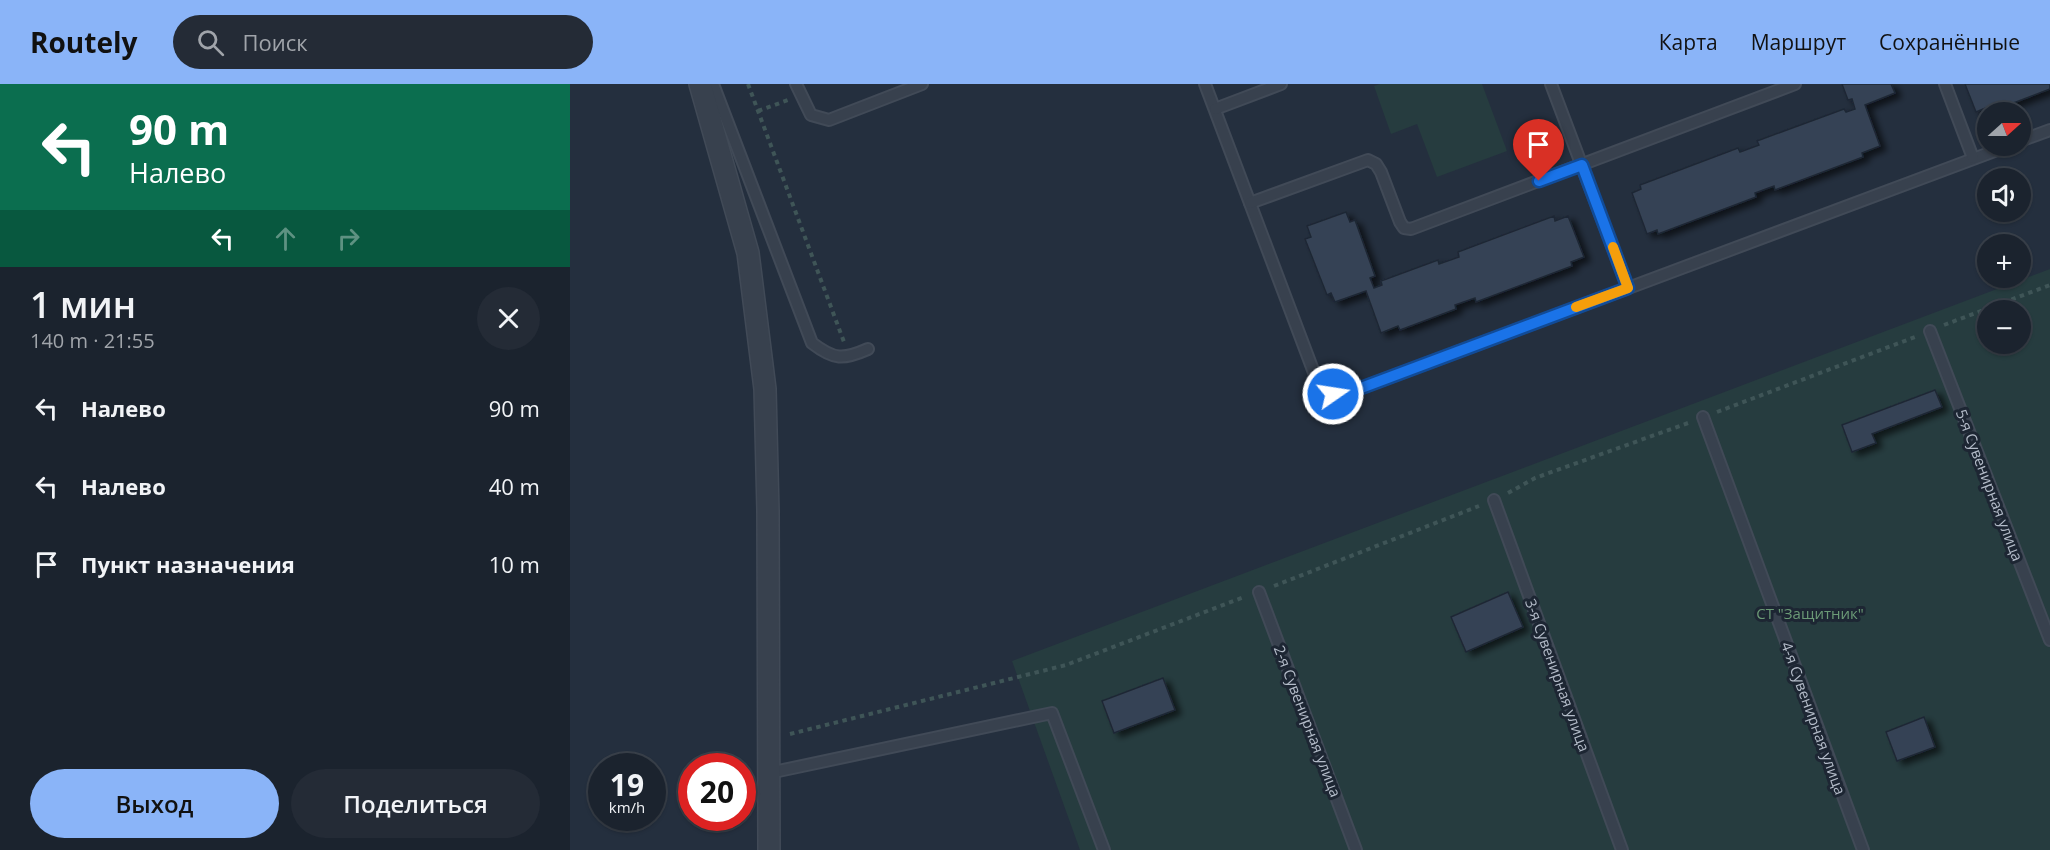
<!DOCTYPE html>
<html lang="ru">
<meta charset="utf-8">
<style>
:root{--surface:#1b232e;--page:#242b36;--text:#f1f3f6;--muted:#a0a4aa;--line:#39404a;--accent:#8ab4f8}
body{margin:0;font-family:"Open Sans",sans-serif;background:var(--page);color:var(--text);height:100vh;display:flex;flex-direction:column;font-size:22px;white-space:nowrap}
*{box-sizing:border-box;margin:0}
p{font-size:20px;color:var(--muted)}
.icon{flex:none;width:33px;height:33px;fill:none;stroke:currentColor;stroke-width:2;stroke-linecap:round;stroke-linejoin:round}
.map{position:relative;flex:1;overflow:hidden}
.details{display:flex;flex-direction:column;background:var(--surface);width:570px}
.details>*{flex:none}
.guide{background:#0b6e4f;color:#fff;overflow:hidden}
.needle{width:39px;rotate:69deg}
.buttons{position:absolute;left:1407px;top:18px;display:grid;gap:12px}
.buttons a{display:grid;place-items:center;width:54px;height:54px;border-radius:50%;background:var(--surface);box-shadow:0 2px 4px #0004,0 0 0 2px var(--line);font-size:30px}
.speed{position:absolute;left:18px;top:669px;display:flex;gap:12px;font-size:30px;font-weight:700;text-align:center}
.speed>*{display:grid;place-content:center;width:78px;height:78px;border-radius:50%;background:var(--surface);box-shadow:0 2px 4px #0004,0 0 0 2px var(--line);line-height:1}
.speed small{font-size:15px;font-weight:400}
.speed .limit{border:9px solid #d22;background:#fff;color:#111}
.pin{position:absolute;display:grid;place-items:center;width:51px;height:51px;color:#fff;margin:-62px -26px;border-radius:50% 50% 50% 0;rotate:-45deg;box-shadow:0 0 6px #0007}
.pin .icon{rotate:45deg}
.me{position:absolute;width:66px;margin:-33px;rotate:77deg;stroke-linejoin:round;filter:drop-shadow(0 0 4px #0008)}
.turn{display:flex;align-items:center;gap:21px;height:126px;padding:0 30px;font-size:27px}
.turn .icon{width:78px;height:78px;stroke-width:2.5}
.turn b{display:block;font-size:42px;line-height:51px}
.lanes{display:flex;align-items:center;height:57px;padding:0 30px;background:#0003;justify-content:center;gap:30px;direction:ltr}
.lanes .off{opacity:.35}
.round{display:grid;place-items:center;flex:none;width:63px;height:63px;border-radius:32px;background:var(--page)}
.headline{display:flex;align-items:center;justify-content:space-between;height:102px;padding:0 30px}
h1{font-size:36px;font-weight:600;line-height:45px}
.cta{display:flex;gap:12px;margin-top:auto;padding:12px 30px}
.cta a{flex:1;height:69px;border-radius:36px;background:var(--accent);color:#111;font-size:24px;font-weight:600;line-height:69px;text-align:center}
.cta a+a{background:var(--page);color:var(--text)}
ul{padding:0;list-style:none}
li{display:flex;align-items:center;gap:18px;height:78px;padding:0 30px}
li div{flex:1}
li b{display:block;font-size:22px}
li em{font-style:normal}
header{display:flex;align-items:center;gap:36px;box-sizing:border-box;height:84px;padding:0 30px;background:var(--accent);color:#111}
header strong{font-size:28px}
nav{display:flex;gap:33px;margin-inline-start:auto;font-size:21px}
.search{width:420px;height:54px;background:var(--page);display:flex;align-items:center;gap:15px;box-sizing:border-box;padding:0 21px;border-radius:33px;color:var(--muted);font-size:22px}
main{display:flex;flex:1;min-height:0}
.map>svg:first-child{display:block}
.green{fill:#263c3f;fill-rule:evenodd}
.building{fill:#364354;stroke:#1f2835;stroke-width:1.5;filter:url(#shadow)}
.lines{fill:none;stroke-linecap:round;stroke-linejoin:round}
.lane-casing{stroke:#414a57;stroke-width:14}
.street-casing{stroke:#414a57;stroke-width:24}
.path{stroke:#3f5557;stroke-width:4;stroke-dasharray:4.5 4.5;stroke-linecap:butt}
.lane{stroke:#38414e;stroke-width:10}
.street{stroke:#38414e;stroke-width:21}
.route-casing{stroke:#114b97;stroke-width:15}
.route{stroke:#1a73e8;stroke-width:10}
.slow{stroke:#f59e0b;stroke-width:10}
.labels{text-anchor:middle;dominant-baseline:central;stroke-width:6;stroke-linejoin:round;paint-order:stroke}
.street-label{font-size:15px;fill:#b4bcc9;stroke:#1d2633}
.park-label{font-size:15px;fill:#6b9a76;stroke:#1d2633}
</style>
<header>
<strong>Routely</strong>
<div class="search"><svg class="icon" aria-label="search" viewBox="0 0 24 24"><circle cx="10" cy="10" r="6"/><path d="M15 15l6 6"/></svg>Поиск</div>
<nav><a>Карта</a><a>Маршрут</a><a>Сохранённые</a></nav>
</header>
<main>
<section class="details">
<div class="guide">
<div class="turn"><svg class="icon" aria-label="left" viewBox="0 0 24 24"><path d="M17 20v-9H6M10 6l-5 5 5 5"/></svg><div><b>90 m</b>Налево</div></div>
<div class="lanes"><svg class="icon" aria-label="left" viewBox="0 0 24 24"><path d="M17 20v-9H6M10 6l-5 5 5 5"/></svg><svg class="icon off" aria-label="ahead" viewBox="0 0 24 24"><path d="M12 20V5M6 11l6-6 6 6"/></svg><svg class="icon off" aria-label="right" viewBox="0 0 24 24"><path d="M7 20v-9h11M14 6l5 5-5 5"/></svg></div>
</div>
<div class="headline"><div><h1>1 мин</h1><p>140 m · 21:55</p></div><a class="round"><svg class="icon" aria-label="close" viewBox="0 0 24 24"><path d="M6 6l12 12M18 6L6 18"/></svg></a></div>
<ul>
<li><svg class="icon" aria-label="left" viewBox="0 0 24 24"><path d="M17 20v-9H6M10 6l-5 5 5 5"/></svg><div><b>Налево</b></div><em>90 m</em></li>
<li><svg class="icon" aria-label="left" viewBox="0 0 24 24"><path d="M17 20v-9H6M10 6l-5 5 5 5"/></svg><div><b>Налево</b></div><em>40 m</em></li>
<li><svg class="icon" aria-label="arrive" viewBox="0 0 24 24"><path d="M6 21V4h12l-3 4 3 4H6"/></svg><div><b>Пункт назначения</b></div><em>10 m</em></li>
</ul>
<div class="cta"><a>Выход</a><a>Поделиться</a></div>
</section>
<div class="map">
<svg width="1480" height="766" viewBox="0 0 1480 766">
<defs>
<filter id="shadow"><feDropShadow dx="6" dy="4" stdDeviation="3" flood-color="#0009"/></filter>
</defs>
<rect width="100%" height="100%" fill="#242f3e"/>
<g class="green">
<path d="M810,0H912L937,67L867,93L847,40L821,50L804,2Z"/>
<path d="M1480,185V766H510L442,577ZM1418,226H1450V260H1418Z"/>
</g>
<g class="building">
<path d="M1272,0H1321L1325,9L1295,21L1310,62L1292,69L1293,73L1205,106L1204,102L1185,109L1186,113L1088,150L1087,146L1077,150L1062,109L1071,105L1070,101L1168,64L1170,68L1189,61L1187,57L1274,25L1276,28L1285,25L1282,15L1278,16Z"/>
<path d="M1395,0H1480V5L1420,28L1418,23L1406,28Z"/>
<path d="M776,128L780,138L785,136L805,192L800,194L804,204L812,201L811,197L868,176L869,180L889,173L888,168L984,132L985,137L998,132L1014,173L1001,178L1002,182L906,218L905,214L885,221L886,225L830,246L828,242L811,249L796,207L765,218L761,209L757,211L735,155L741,153L737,142Z"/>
<path d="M1365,306L1372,323L1302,350L1306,359L1282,368L1272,341Z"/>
<path d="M938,508L953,543L896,568L881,533Z"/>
<path d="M593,594L605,626L544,649L532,617Z"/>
<path d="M1354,633L1365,663L1327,677L1316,648Z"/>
</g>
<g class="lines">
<g class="lane-casing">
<g id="lane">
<path d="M143,0L242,259C264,276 273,276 298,265"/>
<path d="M226,0L241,31L259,36L352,0"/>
<path d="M635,0L746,294C754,307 760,311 775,310L1438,62"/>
<path d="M981,0L1058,204"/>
<path d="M1375,0L1403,74"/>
<path d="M645,25L711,0"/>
<path d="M1450,57L1480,46"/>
<path d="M680,119L798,76L806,80L811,88L830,138L834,144L841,145L1225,0"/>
<path d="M1360,247L1480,556"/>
<path d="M1133,333L1293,766"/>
<path d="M924,416L1052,766"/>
<path d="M689,508L786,766"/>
<path d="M199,689L482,629L534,766"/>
</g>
</g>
<g class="street-casing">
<path id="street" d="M130,0L178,169L195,305L198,427L199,766"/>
</g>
<g class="path">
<path d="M178,0L274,258"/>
<path d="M188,27L218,16"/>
<path d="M1374,241L1480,201"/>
<path d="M1147,328L1345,253"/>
<path d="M938,409L965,394L1118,339"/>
<path d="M704,502L909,422"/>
<path d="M220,650L496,581L674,513"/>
</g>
<use href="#lane" class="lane"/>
<use href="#street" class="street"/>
</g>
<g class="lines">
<g class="route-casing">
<path id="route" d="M763,310H775L1058,204L1012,81L969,97"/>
</g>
<use href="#route" class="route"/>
<path class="slow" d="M1006,223L1058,204L1043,163"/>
</g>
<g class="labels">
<g class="street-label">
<text transform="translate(1420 401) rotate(69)">5-я Сувенирная улица</text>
<text transform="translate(988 591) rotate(70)">3-я Сувенирная улица</text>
<text transform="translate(1244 634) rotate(70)">4-я Сувенирная улица</text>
<text transform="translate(738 637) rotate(69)">2-я Сувенирная улица</text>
</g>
<g class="park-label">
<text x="1240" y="529">СТ "Защитник"</text>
</g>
</g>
</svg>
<div class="buttons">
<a><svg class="needle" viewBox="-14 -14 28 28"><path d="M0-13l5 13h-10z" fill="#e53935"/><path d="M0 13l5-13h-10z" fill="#a0a4aa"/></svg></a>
<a><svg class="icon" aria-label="sound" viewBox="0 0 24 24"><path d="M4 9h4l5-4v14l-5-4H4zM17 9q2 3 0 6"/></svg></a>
<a>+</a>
<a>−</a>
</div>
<div class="speed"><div>19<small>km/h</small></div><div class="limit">20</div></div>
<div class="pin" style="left:969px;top:97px;background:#d93025"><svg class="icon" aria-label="arrive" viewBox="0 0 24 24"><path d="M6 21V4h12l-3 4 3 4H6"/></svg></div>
<svg class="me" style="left:763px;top:310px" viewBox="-20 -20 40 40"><circle r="17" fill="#1a73e8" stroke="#fff" stroke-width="3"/><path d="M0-11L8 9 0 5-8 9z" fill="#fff"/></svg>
</div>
</main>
